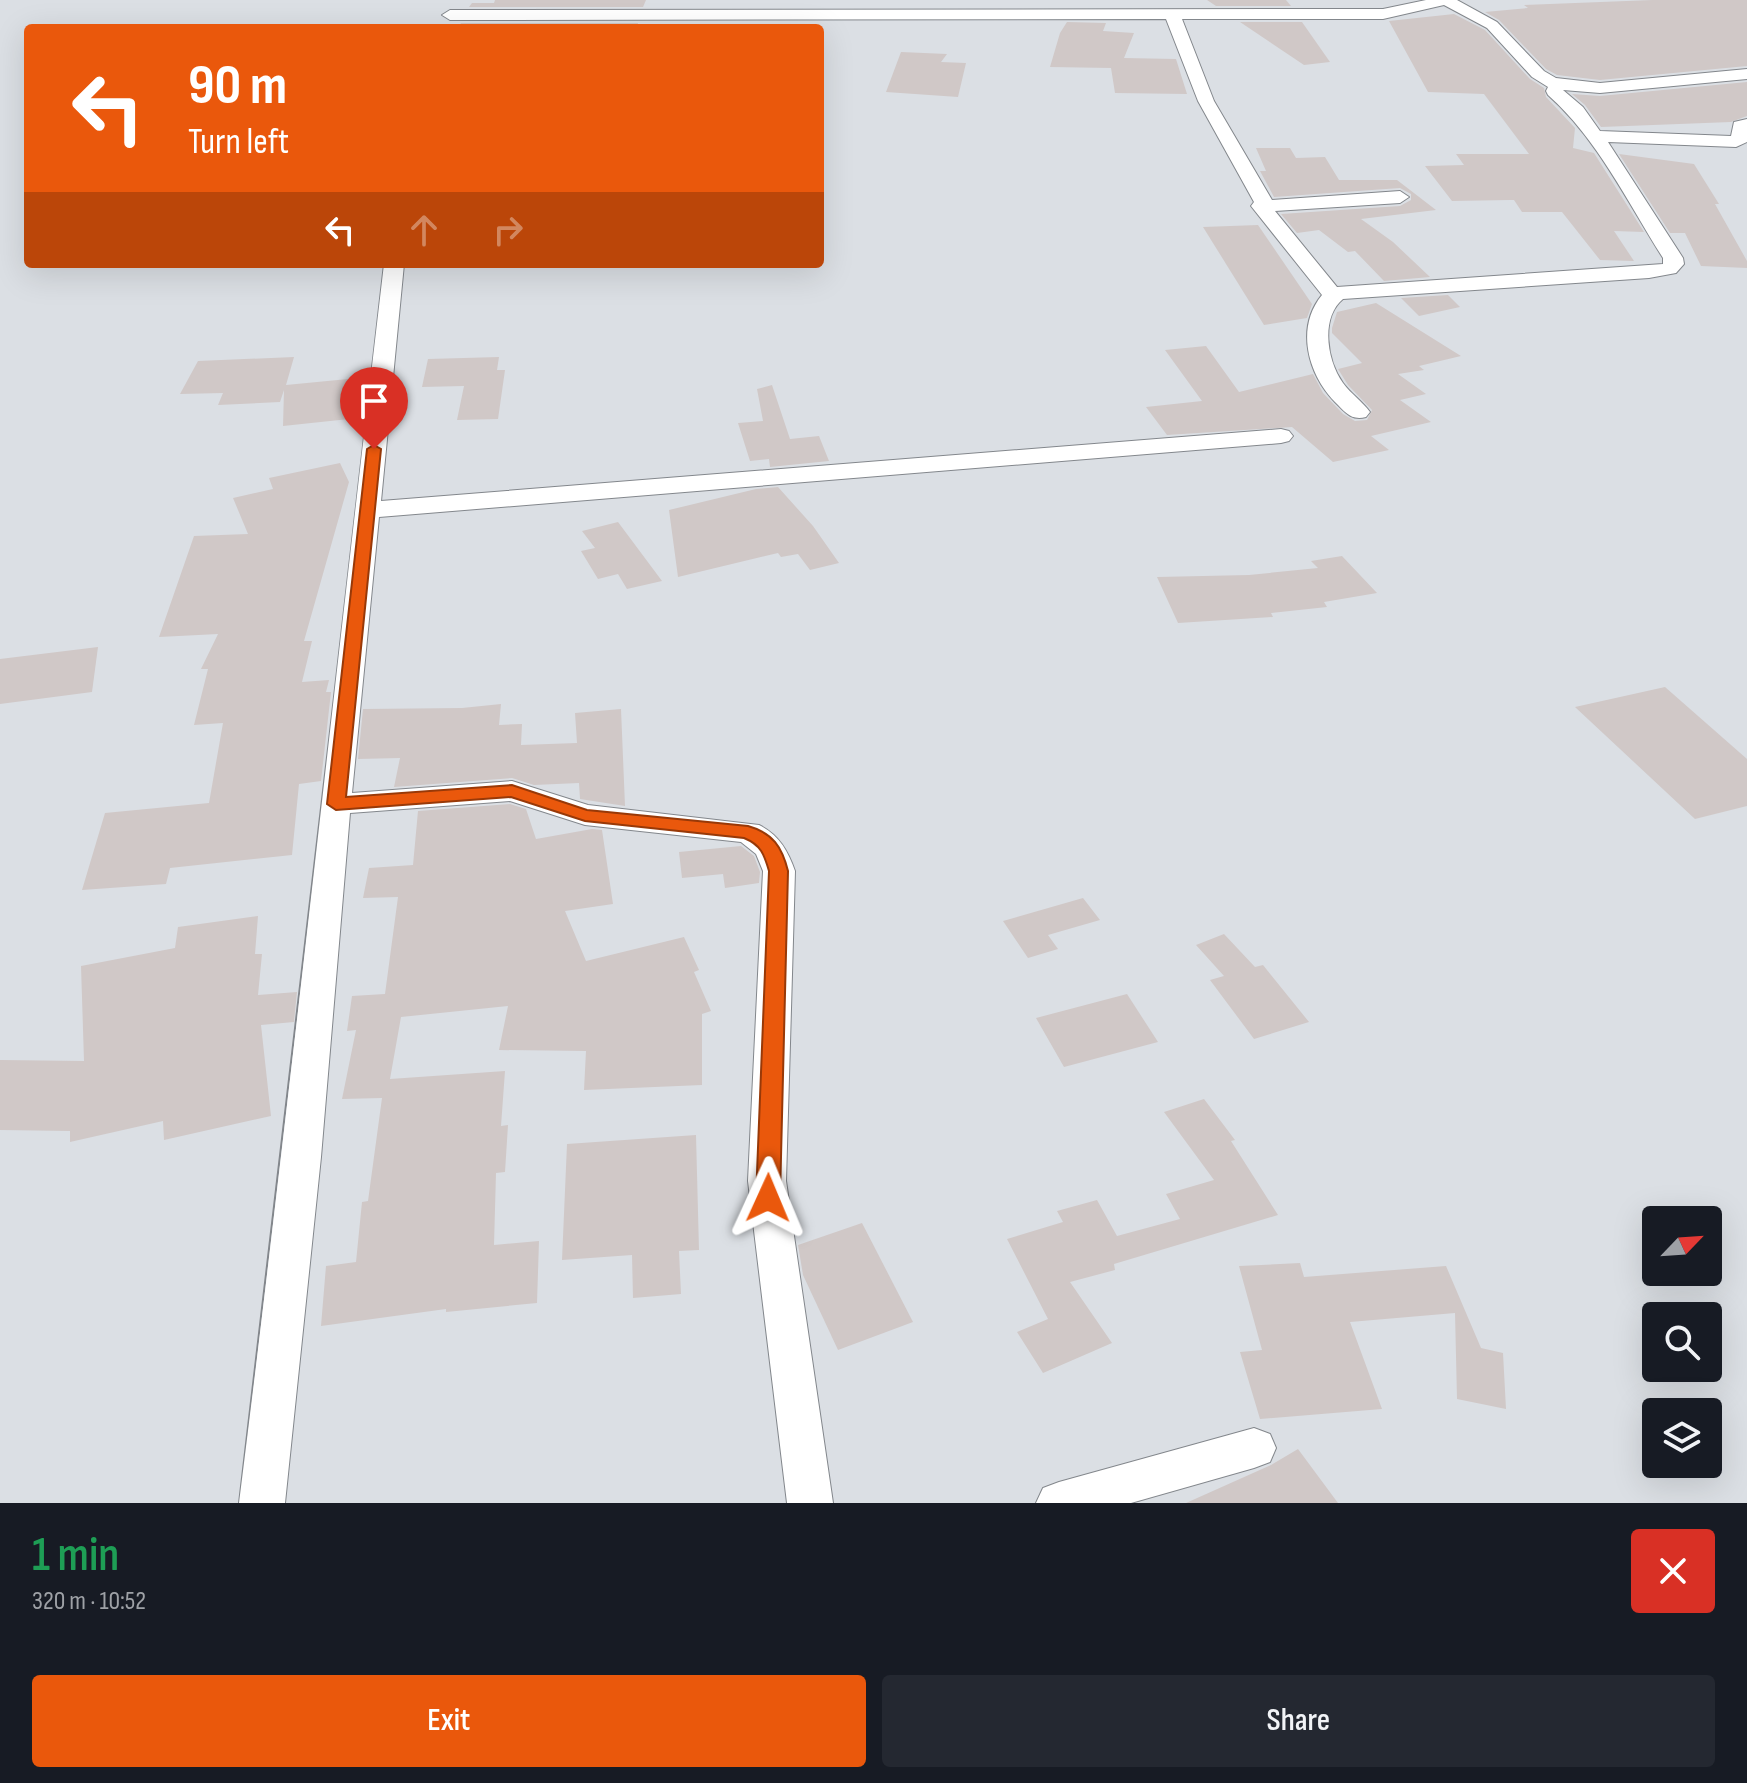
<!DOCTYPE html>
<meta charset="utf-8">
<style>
:root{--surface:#171b24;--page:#242831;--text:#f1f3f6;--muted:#9ea1a6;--accent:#ea580c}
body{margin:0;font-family:"Sofia Sans Condensed",sans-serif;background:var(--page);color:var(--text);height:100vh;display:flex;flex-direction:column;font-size:30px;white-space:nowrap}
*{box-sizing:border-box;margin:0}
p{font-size:26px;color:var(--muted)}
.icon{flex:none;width:44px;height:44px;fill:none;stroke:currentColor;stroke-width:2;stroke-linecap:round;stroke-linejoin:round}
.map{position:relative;height:1503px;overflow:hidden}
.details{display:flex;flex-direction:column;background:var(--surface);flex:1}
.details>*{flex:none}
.hud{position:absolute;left:24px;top:24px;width:800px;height:244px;border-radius:8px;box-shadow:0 8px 32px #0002;background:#ea580c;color:#fff;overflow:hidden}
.needle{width:52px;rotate:65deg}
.tools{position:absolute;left:1642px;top:1206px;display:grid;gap:16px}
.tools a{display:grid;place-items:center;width:80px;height:80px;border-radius:8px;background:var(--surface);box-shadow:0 8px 32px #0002;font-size:40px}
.pin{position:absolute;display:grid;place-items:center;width:68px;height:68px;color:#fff;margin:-82px -34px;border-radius:50% 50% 50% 0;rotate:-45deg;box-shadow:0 0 8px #0007}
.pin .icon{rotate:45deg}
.me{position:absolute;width:88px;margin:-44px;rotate:1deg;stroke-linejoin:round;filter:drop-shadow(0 0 6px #0008)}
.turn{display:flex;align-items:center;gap:28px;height:168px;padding:0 32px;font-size:36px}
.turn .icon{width:104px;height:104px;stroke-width:2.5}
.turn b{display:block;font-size:56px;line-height:68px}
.lanes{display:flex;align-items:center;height:76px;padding:0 32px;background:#0003;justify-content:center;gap:40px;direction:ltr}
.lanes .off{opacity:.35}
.round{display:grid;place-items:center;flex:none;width:84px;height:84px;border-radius:8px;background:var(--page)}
.summary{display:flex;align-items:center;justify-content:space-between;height:136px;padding:0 32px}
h1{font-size:48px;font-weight:600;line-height:60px;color:#1e9e55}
.button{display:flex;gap:16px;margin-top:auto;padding:16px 32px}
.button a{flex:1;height:92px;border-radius:8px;background:var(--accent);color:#fff;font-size:32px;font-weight:600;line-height:92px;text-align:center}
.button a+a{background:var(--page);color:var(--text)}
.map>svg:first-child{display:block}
.building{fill:#d0c8c7}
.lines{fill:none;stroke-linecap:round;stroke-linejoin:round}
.minor-casing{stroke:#83878c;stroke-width:2}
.minor{fill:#fff;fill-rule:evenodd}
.route{fill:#ea580c;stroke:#983908;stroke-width:2}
</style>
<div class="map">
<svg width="1747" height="1503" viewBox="0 0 1747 1503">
<rect width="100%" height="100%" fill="#dbdfe4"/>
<g class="building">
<path d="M495,0H646L643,7H469L472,3H494Z"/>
<path d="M1207,0H1286L1291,6H1216Z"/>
<path d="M1652,0H1747V66L1600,80L1557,75L1546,69L1499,20L1485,12L1528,8L1524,5Z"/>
<path d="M1454,14L1485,30L1530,79L1544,88L1546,97L1575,128L1573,148L1594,153L1644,232L1614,231L1634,261L1600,260L1562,212H1522L1514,200H1510L1452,201L1425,166L1464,165L1456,154H1529L1484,94L1428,92L1389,21Z"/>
<path d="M1067,22L1106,23L1103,31L1134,33L1124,58L1176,59L1187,94L1115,93L1111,68L1050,67L1060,33Z"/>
<path d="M1240,22H1302L1330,62L1304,65Z"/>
<path d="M461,23H638L637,27L458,28Z"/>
<path d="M901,52L947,54L941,62L966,63L958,97L886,92Z"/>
<path d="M1747,82V116L1731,122L1601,127L1585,105L1572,94L1600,96Z"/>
<path d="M1256,148H1290L1296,158L1325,157L1339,180H1397L1436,210L1361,219L1393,242L1430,277L1384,281L1355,251L1348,252L1319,230L1297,233L1281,214L1400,206L1411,200V194L1400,188L1274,197L1260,171H1266Z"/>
<path d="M1619,154L1694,164L1719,204H1715L1747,261V268L1701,266L1685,233H1670Z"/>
<path d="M1258,225L1312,304L1307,318L1264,325L1203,227Z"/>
<path d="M1448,295L1460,307L1419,316L1401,298Z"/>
<path d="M1376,303L1461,356L1419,366L1424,370L1398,374L1426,394L1400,400L1431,422L1371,436L1389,450L1333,462L1292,427L1167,435L1146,407L1202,401L1165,350L1206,346L1239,392L1313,374L1323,393L1343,414L1355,421L1367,420L1372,410L1348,385L1338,369L1362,363L1332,333V328L1337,312Z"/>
<path d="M294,357L286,385L348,379L349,419L283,426L284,390L280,402L218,405L223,393L180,394L198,361Z"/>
<path d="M499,357L497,370H505L498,419L457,420L464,386L422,387L428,359Z"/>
<path d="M772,385L790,439L819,436L829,461L770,467L769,459L750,461L738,423L763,421L757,389Z"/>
<path d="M340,463L349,482L304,641H312L302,682L329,680L326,692H331L321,781L299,784L292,855L170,868L166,884L82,890L105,813L209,803L223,723L194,725L208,669H201L218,634L159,637L194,536L248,534L233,498L273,489L269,478Z"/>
<path d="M778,487L813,526L839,563L810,570L798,554L781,557L778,553L678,577L669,510L756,489Z"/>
<path d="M618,522L662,581L627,589L618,574L598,579L581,551L595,548L582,531Z"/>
<path d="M1342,556L1377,593L1324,602L1327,607L1271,613L1273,617L1178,623L1157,577L1249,575L1318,568L1311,561Z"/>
<path d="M98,647L92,692L0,704V659Z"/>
<path d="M1665,687L1747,759V806L1695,819L1575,707Z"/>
<path d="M501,704L499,725L522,724L521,745L577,743L575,713L621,709L625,806L580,799L579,783L534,785L512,778L394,787L400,758L358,759L363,709L462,708Z"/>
<path d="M510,804L526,809L536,839L592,829L602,830L613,904L565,911L586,961L684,937L699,970L694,972L711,1011L702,1014V1085L584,1090L586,1051L499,1050L508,1006L401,1017L390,1079L505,1071L501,1126L508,1125L505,1172L496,1173L494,1245L539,1241L537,1303L446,1312V1309L321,1326L326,1266L356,1262L362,1202L368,1201L382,1098L342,1099L356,1030L347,1031L352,996L385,994L398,897L363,898L369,868L413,865L418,811Z"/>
<path d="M741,846L754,856L760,872L759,883L725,888L723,874L682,878L679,852Z"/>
<path d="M1083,898L1100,920L1048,935L1058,949L1028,958L1003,921Z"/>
<path d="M258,916L255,954H262L258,995L297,992L294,1022L261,1025L271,1116L164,1140L163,1121L70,1142V1131L0,1130V1060L84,1061L81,966L175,948L178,927Z"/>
<path d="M1224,934L1255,967L1263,965L1309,1022L1254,1039L1210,980L1224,976L1196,945Z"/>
<path d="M1127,994L1158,1042L1064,1067L1036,1018Z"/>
<path d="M1204,1099L1235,1140L1231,1141L1278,1215L1114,1264L1115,1270L1070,1282L1112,1343L1043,1373L1017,1332L1048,1319L1007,1239L1063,1222L1057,1211L1097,1200L1117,1236L1180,1219L1166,1194L1214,1180L1164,1112Z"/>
<path d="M696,1135L699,1250L679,1251L681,1294L633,1298L632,1255L562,1260L567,1144Z"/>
<path d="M862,1223L913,1322L838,1350L803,1275L798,1245Z"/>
<path d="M1300,1263L1304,1277L1446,1266L1481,1348L1503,1353L1506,1409L1457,1399L1455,1313L1350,1322L1382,1409L1260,1419L1240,1352L1262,1350L1239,1266Z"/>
<path d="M1298,1449L1338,1503H1186L1271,1465Z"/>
</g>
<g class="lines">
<g class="minor-casing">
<g id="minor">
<path d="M1426,0H1457L1497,22L1544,71L1556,78L1600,83L1747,69V79L1600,93L1563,90L1583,107L1600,131L1731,136L1734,122L1747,119V142L1736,147L1608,142L1683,258L1684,264L1676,273L1649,278L1343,299C1320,318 1327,361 1343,383C1351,394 1362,401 1370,412L1366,417C1351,421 1345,412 1335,402C1308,374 1295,328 1322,295L1251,206L1254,202L1198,101L1166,19L450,20L442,15L450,10L1383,9ZM1444,5L1487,28L1532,77L1548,87L1546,91L1548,95C1597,138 1628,203 1663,258V264L1337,287L1275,211L1400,203L1409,197L1400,191L1272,200L1214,101L1182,19H1383Z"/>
<path d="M384,264H404L381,501L1281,429L1289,431L1293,436L1289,441L1281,443L379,517L352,793L512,781L588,805L759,825C779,835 788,851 795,871L786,1181L833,1503H787L748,1181L763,871L756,854L741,842L585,825L510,801L350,813L321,1157L285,1503H239C291,1090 335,677 384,264Z"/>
<path d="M1254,1428L1270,1434L1276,1448L1270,1462L1254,1468L1131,1503H1036L1043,1488L1059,1482Z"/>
</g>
</g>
<use href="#minor" class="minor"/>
</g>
<path class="route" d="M374,445L381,449L346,797L512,785L587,810L748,826C773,833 782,847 788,871L780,1198L776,1204L768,1207L760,1204L756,1198L769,871C764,854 761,845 744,838L585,821L511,797L336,810L327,804L367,449Z"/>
</svg>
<div class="tools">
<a><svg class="needle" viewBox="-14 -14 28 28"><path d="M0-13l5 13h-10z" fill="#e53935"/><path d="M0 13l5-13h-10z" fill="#9ea1a6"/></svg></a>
<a><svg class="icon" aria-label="search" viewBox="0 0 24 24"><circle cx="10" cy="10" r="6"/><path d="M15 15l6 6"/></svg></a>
<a><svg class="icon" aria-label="layers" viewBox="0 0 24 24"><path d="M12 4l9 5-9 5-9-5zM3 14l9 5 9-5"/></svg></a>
</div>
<div class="pin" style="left:374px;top:449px;background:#d93025"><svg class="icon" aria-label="arrive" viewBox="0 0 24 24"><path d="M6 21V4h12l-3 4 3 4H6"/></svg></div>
<svg class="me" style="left:768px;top:1198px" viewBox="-20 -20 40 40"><path d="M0-17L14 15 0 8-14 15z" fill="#ea580c" stroke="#fff" stroke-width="4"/></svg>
<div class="hud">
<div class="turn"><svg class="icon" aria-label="left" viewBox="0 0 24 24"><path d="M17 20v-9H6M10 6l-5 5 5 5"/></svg><div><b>90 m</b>Turn left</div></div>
<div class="lanes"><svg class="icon" aria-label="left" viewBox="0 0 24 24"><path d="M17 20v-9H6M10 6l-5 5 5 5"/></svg><svg class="icon off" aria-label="ahead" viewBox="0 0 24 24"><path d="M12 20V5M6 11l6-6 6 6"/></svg><svg class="icon off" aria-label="right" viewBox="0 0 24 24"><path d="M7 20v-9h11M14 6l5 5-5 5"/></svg></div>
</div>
</div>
<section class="details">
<div class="summary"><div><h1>1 min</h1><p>320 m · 10:52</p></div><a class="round" style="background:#d93025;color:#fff"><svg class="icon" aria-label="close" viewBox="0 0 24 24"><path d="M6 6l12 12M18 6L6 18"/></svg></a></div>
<div class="button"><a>Exit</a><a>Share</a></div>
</section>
